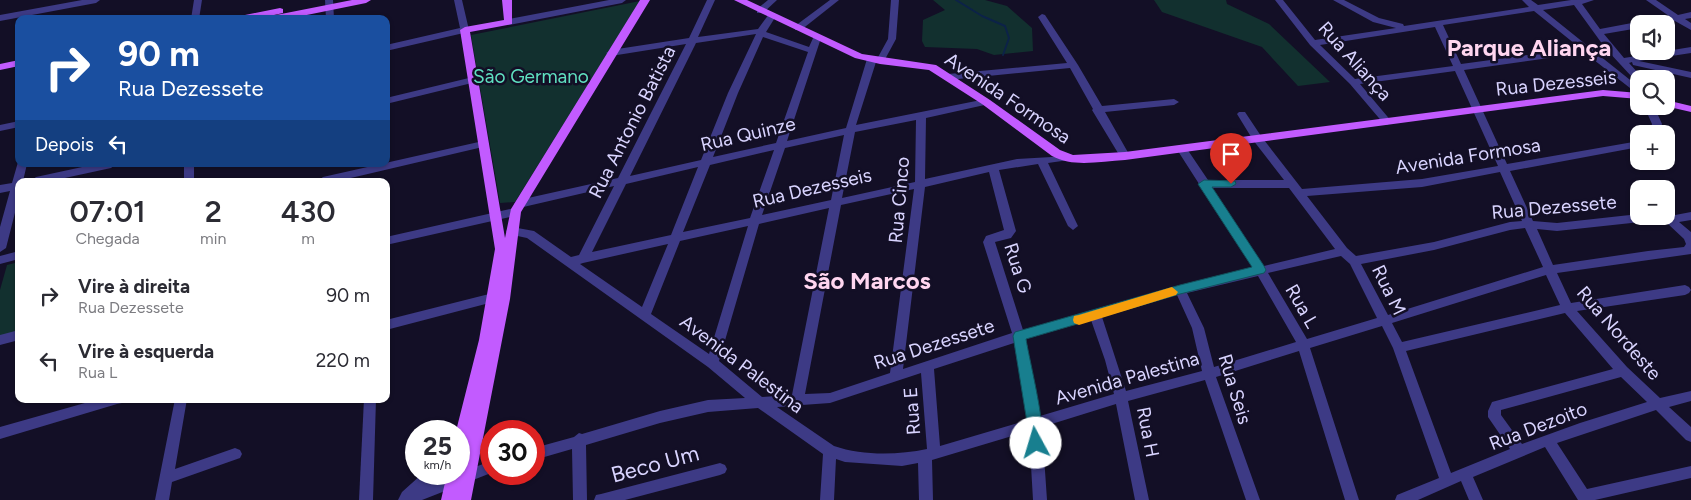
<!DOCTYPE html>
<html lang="pt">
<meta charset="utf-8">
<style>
:root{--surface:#fff;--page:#f7f7f7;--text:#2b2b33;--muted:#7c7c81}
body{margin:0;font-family:Figtree,sans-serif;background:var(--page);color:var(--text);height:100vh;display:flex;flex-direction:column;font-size:19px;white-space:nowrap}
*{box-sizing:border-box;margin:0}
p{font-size:16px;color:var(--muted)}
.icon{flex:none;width:28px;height:28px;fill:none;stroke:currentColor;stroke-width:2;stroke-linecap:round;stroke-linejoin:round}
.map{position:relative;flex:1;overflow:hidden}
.drawer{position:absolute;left:15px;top:178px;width:375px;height:225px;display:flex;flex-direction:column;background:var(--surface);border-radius:10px;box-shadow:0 1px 4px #0004}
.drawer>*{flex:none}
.top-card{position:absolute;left:15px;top:15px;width:375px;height:152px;border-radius:10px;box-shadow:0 1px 4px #0004;background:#1a4fa0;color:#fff;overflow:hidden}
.fabs{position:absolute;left:1630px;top:15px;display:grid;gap:10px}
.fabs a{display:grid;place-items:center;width:45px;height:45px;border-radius:10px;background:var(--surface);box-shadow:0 1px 4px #0004;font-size:25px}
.speed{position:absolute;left:405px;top:420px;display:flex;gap:10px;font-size:25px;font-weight:700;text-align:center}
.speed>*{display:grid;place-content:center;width:65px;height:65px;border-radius:50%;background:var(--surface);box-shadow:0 1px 4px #0004;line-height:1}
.speed small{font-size:12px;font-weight:400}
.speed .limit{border:8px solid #d22;background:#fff;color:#111}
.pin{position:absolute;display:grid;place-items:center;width:42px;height:42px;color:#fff;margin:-51px -21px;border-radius:50% 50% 50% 0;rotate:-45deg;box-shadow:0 0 5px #0007}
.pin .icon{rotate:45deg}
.me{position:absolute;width:55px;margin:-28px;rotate:354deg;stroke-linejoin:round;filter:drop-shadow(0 0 4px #0008)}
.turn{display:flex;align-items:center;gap:18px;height:105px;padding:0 20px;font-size:22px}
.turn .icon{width:65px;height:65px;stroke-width:2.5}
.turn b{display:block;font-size:35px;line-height:42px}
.then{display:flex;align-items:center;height:48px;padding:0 20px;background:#0003;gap:10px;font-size:19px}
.eta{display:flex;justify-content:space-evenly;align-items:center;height:85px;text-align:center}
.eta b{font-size:30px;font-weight:600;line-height:35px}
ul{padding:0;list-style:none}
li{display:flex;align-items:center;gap:15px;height:65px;padding:0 20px}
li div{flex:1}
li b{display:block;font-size:19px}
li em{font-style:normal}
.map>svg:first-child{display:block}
.green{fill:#12302f}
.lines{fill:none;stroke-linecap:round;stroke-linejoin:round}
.stream{stroke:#0c2248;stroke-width:2}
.minor{fill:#3d3a85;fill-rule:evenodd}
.major{fill:#c25bff;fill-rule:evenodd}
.route{fill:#187f8f;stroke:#10535d}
.slow{fill:#f59e0b}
.labels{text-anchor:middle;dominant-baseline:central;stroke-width:5;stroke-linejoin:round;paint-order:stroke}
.street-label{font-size:19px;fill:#d9d4ff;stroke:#130f26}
.park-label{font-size:19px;fill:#5fe0c0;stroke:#130f26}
.near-street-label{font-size:22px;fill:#d9d4ff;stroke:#130f26}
.district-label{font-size:24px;font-weight:bold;fill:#ffd6f0;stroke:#130f26}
</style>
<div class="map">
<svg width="1691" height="500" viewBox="0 0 1691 500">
<rect width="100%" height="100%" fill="#130f26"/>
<g class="green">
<path d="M933,0H985L1007,6L1032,28L1033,51L994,55L977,49L925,47L922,41L923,20L945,10Z"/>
<path d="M1154,0H1226L1227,4L1269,24L1330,82L1298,86L1262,47L1162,12Z"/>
<path d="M640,1L515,202L500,203L471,35Z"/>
<path d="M19,262V332L0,338V290L7,265Z"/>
</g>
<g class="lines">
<path class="stream" d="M956,0L982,16L1005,26L1009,38L1003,55"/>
<g class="minor">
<path d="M82,0H100L96,3L0,21V15Z"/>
<path d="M194,0H202L199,19H191Z"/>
<path d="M325,0H333L334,19H326Z"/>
<path d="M454,0H462L469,30L468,32L386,51V45L460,28Z"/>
<path d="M609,0H626L622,3L509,25L505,22L509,19Z"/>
<path d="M707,0H715L698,37L758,29L769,14L772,13L776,16L766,32L809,47L814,36L817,35L821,38L787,141L846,128L867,59L872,56L877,59L888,39L891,0H899L896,39L883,63L876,62L856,125L986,99L991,102L989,104L926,118L925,179L1017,159L1069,156L1070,158L1069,160L1048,163L1078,226L1073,230L1068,226L1038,164L999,170L1016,231L1011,238L995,242L1023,330L1180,285L1253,268L1176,148L1177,146H1185L1208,180H1284L1253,140L1237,114L1239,112H1245L1261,136L1302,189L1422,179L1498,166L1455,71L1360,84L1392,122L1387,125L1384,124L1350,84L1310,45L1275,0H1283L1315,40L1396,28L1373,22L1333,0H1344L1379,18L1403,24L1404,26L1529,7L1522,0H1531L1538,5L1571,0H1594L1582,4L1600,29L1669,16L1646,0H1656L1678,15L1691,12V18L1685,19L1691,23V30L1675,21L1658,24H1639V28L1604,34L1624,58L1691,47V53L1639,61L1691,72V78L1633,65L1632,62L1629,63L1640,75L1635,78L1632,77L1607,50L1595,52L1639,87V95L1585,53L1464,70L1507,164L1639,141V147L1510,171L1533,221L1557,223L1639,214V216H1670L1691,212V220L1679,222L1691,232V254L1557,273L1571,303L1685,285L1689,287L1691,290L1689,293L1685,295L1577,311L1627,367L1660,398L1691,391V401L1669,407L1691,427V442L1686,440L1656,410L1557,443L1587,489L1691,466V478L1595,500H1578L1545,447L1473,477L1483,500H1469L1461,481L1418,500H1395L1397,495L1439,478L1393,348L1382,326L1310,348L1359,500H1345L1299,351L1216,377L1260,500H1246L1205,380L1128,401L1149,500H1135L1116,404L1042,427L1047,500H1033L1029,431L932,460L933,500H919L918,463L902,466L845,462L836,459L834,500H820L823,454L758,408L708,412L660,423L586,445L587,500H573L572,449L534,460V448L574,437L579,433L582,434L660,411L708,400L745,398L708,367L527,238L508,234L506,231L512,227L534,231L571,257L579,255L614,186L519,208L514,204L519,200L618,178L686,44L611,56L606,53L611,50L689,38ZM1574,5L1603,45L1589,47L1543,10ZM1534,11L1580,48L1461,64L1443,25ZM1435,27L1453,66L1355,79L1320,45ZM756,34L728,93L701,160L630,176L696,43ZM763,37L808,52L776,143L713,157L738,93ZM916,120L915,182L842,198L855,132ZM844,135L831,200L762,215L785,148ZM774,150L750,218L683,232L710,165ZM698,167L671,235L592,252L626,184ZM989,172L1004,230L986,236L983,242L1012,333L903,369L925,187ZM1500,172L1522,221L1510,222L1434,242L1356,256L1347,248L1307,196L1422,187ZM1212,188H1289L1335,249L1264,266ZM914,189L890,373L830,393L805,394L841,205ZM829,208L792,395L762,397L719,361L759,224ZM1650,221L1667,223L1684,239L1686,244L1684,247L1648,251L1553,265L1537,229L1557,231ZM748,226L709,354L651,314L680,241ZM1525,228L1543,267L1388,315L1361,264L1434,250L1510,230ZM668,244L642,307L580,264L583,263ZM1341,256L1350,264L1377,318L1307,339L1268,273ZM1546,275L1560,305L1402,342L1392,323ZM1258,276L1296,342L1214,367L1204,328L1187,293ZM1177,295L1192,328L1202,371L1126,391L1102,317ZM1565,313L1613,369L1492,402L1488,411V417L1510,449L1451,473L1406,351ZM1091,320L1105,360L1114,394L1040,416L1026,339ZM1014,343L1028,420L940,446L934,369ZM921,373L927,449C898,455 863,456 834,446L777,407L793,406L797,407L802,405L830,403ZM1621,377L1647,402L1580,423L1522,444L1501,415V410Z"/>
<path d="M768,0H777L763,13H757V9Z"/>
<path d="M830,0H839L801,30H795V26Z"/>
<path d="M1042,14L1045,15L1078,65L1102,106L1174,99L1179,102L1174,105L1105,112L1130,156L1129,158H1121L1092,110L1093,109L1070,68L948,80L943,77L948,74L1067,63L1038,17Z"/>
<path d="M473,77L476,78V82L386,104V98Z"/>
<path d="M1644,106H1654L1662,124L1659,134H1649L1652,124Z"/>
<path d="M19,121V127L0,131V125Z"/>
<path d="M483,141L488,144L487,146L338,181H318L323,177Z"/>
<path d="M18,162L19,164H27L23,181H19V197L6,248L0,252V227L10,191L0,193V185L12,183Z"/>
<path d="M96,164H116L111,168L51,181H31L36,177Z"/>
<rect x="184" y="164" width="10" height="17"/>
<path d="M515,208L519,209L520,212L519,215L386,245V237Z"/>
<path d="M19,251V259L0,264V256Z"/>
<path d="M493,293L497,295L499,298L497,301L386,330V320Z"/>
<path d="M19,330V340L0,345V335Z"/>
<path d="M99,399H123L122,403L117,404L0,439V427Z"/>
<path d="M175,399H187L175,469L235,448L240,450L242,454L240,458L172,482L169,500H155Z"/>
<path d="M364,399H376L373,500H359Z"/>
<path d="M491,461V473L422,500H398L402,492L422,474H438L430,484Z"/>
<path d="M720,463L725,465L727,469L725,473L720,475L625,500H594L596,495L601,494Z"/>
</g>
<g class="major">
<path d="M352,0H371L366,3L287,19H266L271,16Z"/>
<path d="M502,0H512V24L470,32L505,238L511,209L640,0H650L521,212L510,299L471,500H441L447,474H459V469L461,472L465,454L459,457V431H456L479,340L495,249L460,30L465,27L504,20Z"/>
<path d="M734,0H747L862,54L936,65L990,100L1060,150L1073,155L1125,152L1603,90L1639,93V99L1603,96L1125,160C1101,161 1074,168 1052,156L982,104L929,70L880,64L855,58Z"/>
<path d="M280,8L283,9V13L256,19H235L240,16Z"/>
<path d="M19,60V66L0,70V64Z"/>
<path d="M1666,100L1691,106V112L1665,106Z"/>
</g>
</g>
<path class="route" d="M1204,180L1235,181L1236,184L1231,187H1212L1264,266L1266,270L1264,273L1180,294L1026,339C1029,359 1048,433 1041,447L1036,449L1031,447L1013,336L1015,332L1180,285L1252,267L1198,184Z"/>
<path class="slow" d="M1172,287L1178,292L1176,295L1079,325L1074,323L1073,320L1074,316L1079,315Z"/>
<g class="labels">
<g class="street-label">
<text transform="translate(1355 61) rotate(48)">Rua Aliança</text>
<text transform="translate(1556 83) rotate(-6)">Rua Dezesseis</text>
<text transform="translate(1008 98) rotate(34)">Avenida Formosa</text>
<text transform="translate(632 122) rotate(-63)">Rua Antonio Batista</text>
<text transform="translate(748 134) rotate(-13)">Rua Quinze</text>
<text transform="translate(1468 156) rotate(-9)">Avenida Formosa</text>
<text transform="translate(812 188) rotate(-13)">Rua Dezesseis</text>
<text transform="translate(899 200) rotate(-85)">Rua Cinco</text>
<text transform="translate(1554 207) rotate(-5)">Rua Dezessete</text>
<text transform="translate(1018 268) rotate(72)">Rua G</text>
<text transform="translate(1389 290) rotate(64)">Rua M</text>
<text transform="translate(1302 306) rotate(60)">Rua L</text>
<text transform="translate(1619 333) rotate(49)">Rua Nordeste</text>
<text transform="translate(934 344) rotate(-18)">Rua Dezessete</text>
<text transform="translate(742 364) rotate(37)">Avenida Palestina</text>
<text transform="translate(1127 378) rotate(-16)">Avenida Palestina</text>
<text transform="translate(1235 389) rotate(73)">Rua Seis</text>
<text transform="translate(912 411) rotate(-94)">Rua E</text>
<text transform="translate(1538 426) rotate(-21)">Rua Dezoito</text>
<text transform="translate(1148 432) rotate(79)">Rua H</text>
</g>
<g class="park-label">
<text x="531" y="76">São Germano</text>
</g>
<g class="near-street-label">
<text transform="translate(655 464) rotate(-15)">Beco Um</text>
</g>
<g class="district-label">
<text x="1529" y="47">Parque Aliança</text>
<text x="867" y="280">São Marcos</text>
</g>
</g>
</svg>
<div class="fabs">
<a><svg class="icon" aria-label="sound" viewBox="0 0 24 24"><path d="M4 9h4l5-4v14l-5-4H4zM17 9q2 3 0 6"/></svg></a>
<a><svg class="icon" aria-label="search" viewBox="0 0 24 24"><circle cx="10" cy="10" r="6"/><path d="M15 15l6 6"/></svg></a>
<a>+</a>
<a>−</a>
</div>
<div class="speed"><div>25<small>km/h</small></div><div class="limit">30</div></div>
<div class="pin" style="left:1231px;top:184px;background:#d93025"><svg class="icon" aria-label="arrive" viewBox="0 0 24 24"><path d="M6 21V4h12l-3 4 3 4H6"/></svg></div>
<svg class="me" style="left:1036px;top:443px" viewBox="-20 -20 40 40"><circle r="19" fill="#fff"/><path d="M0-13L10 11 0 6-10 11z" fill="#187f8f"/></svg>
<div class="top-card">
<div class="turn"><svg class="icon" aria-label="right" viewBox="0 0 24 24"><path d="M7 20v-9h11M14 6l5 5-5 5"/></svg><div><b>90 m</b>Rua Dezessete</div></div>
<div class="then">Depois<svg class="icon" aria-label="left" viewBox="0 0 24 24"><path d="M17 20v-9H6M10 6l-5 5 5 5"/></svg></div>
</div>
<section class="drawer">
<div class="eta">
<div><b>07:01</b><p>Chegada</p></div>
<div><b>2</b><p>min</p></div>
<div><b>430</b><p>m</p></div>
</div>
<ul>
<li><svg class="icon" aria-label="right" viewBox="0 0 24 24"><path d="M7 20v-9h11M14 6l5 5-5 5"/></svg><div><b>Vire à direita</b><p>Rua Dezessete</p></div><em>90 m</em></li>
<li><svg class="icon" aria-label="left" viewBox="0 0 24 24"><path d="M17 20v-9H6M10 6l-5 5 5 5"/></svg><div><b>Vire à esquerda</b><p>Rua L</p></div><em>220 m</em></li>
</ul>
</section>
</div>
